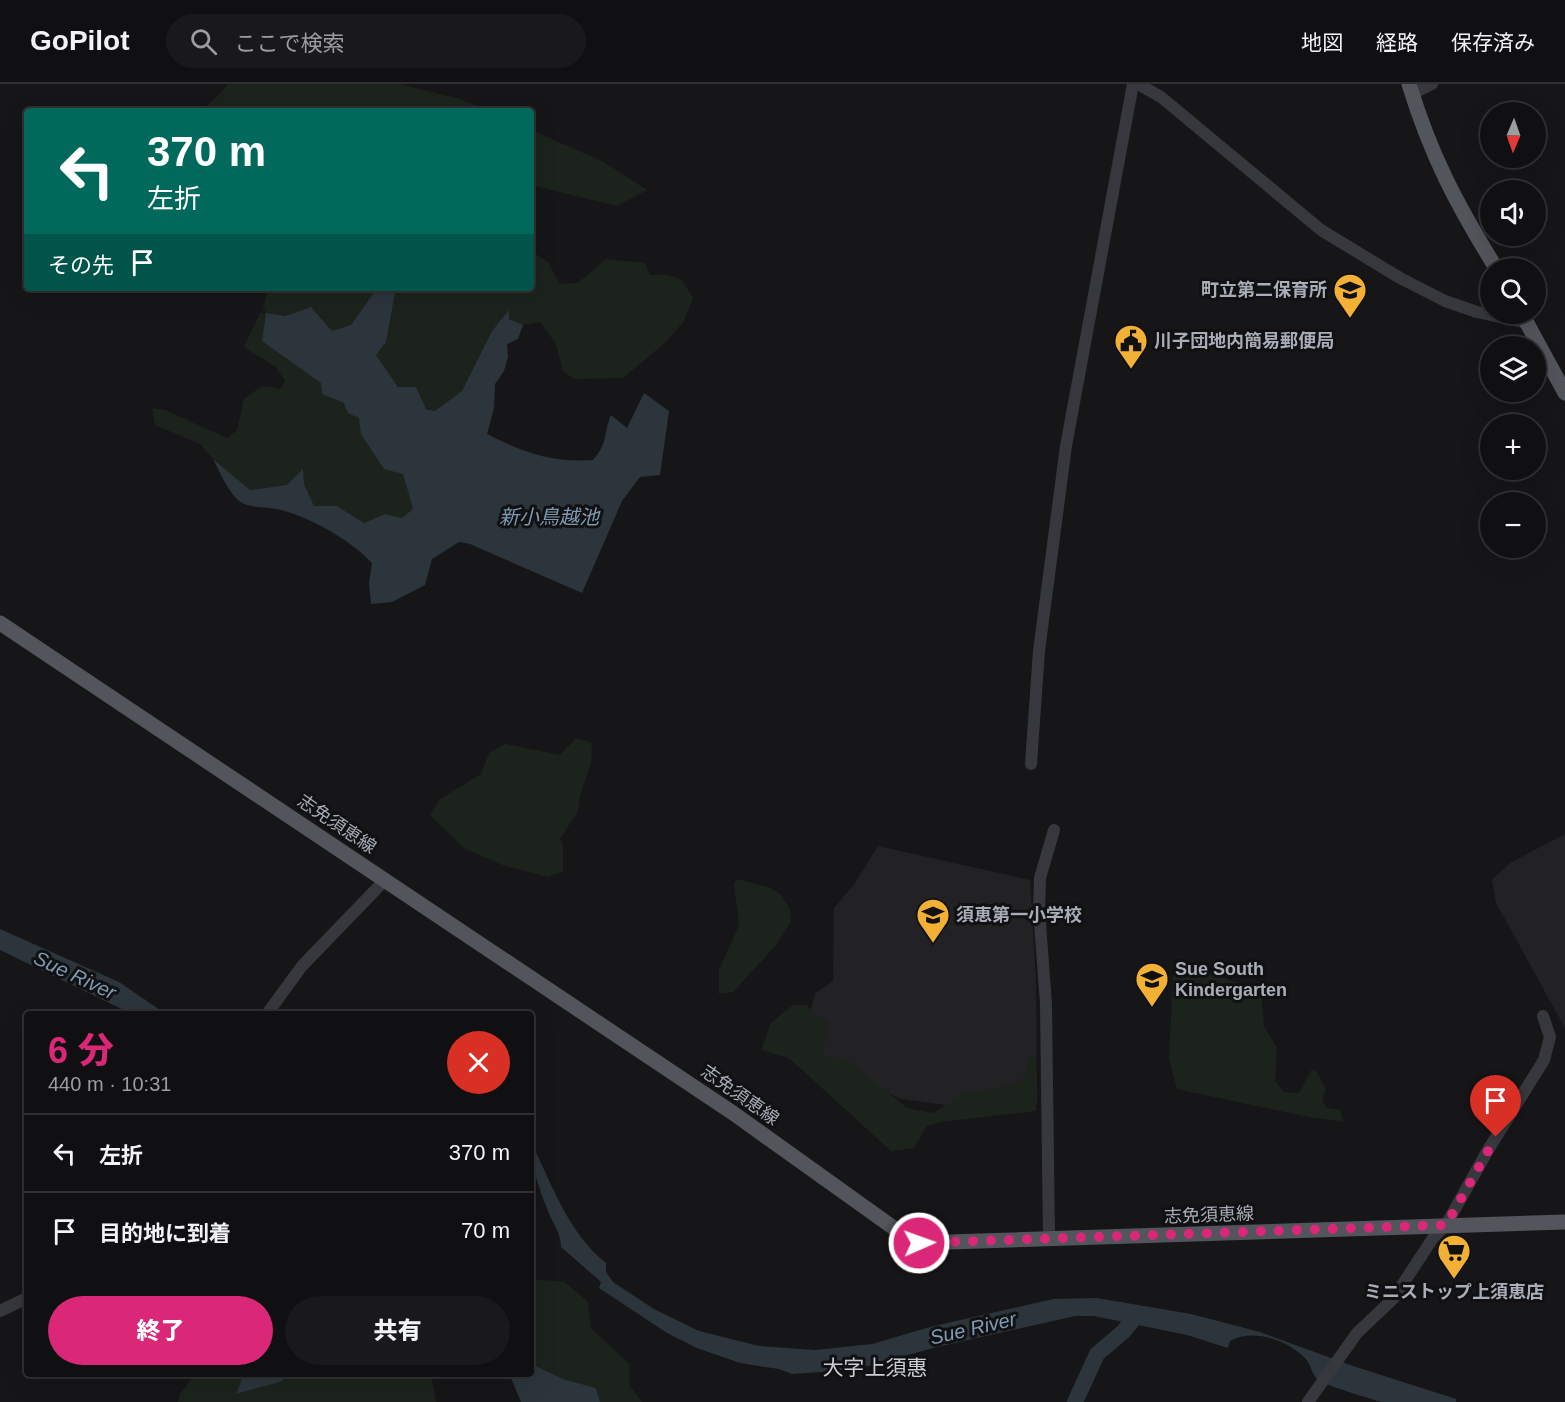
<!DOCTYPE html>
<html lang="ja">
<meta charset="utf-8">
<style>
:root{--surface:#101012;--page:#19191b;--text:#f1f3f6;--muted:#9c9d9f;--line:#303032;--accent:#db2777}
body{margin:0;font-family:Arial,"Noto Sans JP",sans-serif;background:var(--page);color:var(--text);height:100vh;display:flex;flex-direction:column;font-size:22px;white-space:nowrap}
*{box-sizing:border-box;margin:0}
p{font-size:20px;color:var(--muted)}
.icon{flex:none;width:33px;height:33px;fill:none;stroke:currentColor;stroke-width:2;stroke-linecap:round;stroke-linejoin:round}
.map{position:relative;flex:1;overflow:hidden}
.sheet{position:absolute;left:24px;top:927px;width:510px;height:366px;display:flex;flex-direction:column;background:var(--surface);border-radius:6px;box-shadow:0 6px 24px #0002,0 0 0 2px var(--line)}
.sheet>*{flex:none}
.hud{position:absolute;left:24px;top:24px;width:510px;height:183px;border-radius:6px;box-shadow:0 6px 24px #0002,0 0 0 2px var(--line);background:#00695c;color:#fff;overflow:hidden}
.needle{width:39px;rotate:182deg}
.controls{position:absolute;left:1480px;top:18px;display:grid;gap:12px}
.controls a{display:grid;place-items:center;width:66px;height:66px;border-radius:50%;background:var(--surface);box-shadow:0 6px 24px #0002,0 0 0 2px var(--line);font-size:30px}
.pin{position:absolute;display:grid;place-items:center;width:51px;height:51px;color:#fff;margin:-62px -26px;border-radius:50% 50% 50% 0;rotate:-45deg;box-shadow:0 0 6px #0007}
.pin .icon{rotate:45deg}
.me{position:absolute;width:66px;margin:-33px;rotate:88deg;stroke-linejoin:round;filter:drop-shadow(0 0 4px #0008)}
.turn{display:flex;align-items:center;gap:21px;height:126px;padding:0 24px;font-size:27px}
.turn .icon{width:78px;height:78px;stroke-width:2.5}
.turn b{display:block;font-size:42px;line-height:51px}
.then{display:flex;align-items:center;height:57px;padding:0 24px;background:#0003;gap:12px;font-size:22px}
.round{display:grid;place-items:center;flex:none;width:63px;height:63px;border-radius:32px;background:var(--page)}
.head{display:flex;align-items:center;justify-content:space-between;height:102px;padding:0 24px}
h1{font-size:36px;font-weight:800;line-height:45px;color:var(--accent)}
.button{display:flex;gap:12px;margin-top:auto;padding:12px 24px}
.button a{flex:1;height:69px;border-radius:36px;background:var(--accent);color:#fff;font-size:24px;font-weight:800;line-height:69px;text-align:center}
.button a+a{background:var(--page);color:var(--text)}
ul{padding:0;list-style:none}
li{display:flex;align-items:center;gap:18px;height:78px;padding:0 24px;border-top:2px solid var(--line)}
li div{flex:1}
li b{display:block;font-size:22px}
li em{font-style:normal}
header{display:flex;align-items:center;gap:36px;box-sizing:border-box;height:84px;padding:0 30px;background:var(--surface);border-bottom:2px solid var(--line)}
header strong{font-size:28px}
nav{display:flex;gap:33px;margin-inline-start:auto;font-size:21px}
.search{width:420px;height:54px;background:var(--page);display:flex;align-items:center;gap:15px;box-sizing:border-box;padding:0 21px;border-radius:33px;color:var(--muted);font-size:22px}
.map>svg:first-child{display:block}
.built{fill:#222225}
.green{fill:#1c231d}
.water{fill:#2c353c}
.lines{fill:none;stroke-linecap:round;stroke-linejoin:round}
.river{stroke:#2c353c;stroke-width:16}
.minor{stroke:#37383d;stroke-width:12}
.major{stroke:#53555c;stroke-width:15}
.route{stroke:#db2777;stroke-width:10;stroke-dasharray:0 18}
.labels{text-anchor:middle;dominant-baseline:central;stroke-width:6;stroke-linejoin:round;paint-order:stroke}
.poi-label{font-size:18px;font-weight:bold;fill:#a8adb8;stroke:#111113;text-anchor:start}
.street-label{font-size:18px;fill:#a8adb8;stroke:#111113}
.water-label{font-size:20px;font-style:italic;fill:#7f9bb3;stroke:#111113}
.quarter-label{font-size:21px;fill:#c9ccd4;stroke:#111113}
</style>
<header>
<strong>GoPilot</strong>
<div class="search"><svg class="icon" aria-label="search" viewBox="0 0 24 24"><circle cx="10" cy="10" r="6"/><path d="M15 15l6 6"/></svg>ここで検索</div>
<nav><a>地図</a><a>経路</a><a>保存済み</a></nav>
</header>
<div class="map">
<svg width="1565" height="1318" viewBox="0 0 1565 1318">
<rect width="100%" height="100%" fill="#161618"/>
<g class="built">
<path d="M1565,750V944L1496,819L1492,796L1510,779Z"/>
<path d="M878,762L1030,796L1036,896L1037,1019L1026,1022L946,1021L900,1015L825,976L809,934L815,909L833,897L834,824L855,799Z"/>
</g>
<g class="green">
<path d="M229,0H399L460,15L488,27H202Z"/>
<path d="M531,46L602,77L647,106L617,122L531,101Z"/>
<path d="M531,167L548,178L560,200L578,199L606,175L645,179L650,191H668L682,196L693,214L684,237L666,258L623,294L574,295L563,287L556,260L540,238L523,241L509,235V227L492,247L462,307L435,327C407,321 391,293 376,271L386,258L396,204H531Z"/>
<path d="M269,204H377L351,241L332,247L311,223L285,232L266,230L321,299L322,310L344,319L360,334L403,390L413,425L402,434L385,430L364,439L337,422L314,423L304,400L303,385L287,401L250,406L220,383L200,360L155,341L152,324L165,326L227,354L237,346L244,315L262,302L281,305L285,297L276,283L244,263L260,229H266L263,223Z"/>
<path d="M576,654L592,659L591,679L580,711L578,727L560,755L563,760V787L548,793L502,781L464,764L430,731L439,716L481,690L489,669L505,660L560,671Z"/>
<path d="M737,795L771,804L780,810L790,825L791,837L777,860L733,908L719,910V886L739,841L734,800Z"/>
<path d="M1181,883H1196L1261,908L1264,942L1277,964L1275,997L1284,1008L1299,1009L1312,985L1317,988L1326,1005L1322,1017L1327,1024L1340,1026L1344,1038L1309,1033L1177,1005L1169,975L1173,891Z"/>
<path d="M793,921H807L816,932L829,937L823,970L850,978L907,1024L933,1029L964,1010L1017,1000L1026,990L1027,971H1036V1027L941,1038L927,1042L914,1064L891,1067L789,974L761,966L771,939Z"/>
<path d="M531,1195L565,1198L588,1218L591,1244L629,1280L630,1302L642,1318H600L596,1304L563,1295L534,1282L531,1283Z"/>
<path d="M195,1290H244L237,1310L280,1298L289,1290H431L436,1318H178L180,1310Z"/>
</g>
<g class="water">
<path d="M377,204H396L386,258L376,271L398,303H416L426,325L435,327L462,307L492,247L509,226V235L523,241L518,255L507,260L508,273L504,287L495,300L494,324L487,350C521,368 553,379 593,376C608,359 603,351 611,331L627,344L644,309L669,327L660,391L640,393L622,417L582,509L470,460L459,458L432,475L425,501L392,518L371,520L369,499L372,479C351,456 307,431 276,425C264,422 247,425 237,415C226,404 220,388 213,375L250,406L287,401L303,385L304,400L314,422H337L364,439L385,430L402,434L413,425L403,390L384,385L361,350L359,334L348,329L344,319L322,310L321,299L262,257L266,229L285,232L311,223L332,247L351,241Z"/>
<path d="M0,845L119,898L166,930H132L0,866Z"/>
<path d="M531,1058C552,1100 568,1149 606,1179V1188L613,1198L654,1225L699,1247L759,1262L815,1266L872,1260L930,1243L1053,1215L1097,1214L1191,1230L1260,1248L1353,1282L1456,1315V1318C1434,1318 1403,1318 1382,1318C1374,1316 1321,1300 1317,1295C1312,1290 1311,1281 1306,1275C1288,1256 1253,1244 1230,1257L1228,1264L1187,1251L1094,1232H1075L933,1264L872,1281L836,1287L792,1290L779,1285L740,1279L697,1264L667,1249L599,1204L601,1198L561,1163C561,1149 553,1140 548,1127C539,1105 531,1082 531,1058Z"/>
<path d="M533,1281L563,1295L596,1304L600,1318H521L511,1294L518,1290H531V1283Z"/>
<path d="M244,1290H289L280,1298L236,1310Z"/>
</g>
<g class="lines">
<path class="river" d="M1075,1318L1097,1270L1123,1248L1137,1231"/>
<g class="minor">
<path d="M1138,0L1161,13L1321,146L1400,194L1445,217L1477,228L1527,239"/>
<path d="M1412,10L1432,0"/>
<path d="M1031,680L1039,567L1066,362L1133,0"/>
<path d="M267,930L302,882L385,796"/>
<path d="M1049,1155L1046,920L1039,825L1040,794L1054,746"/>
<path d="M0,1227L27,1214"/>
<path d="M1308,1318L1357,1249L1393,1215L1433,1154L1446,1141L1488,1066L1544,976L1550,953L1543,932"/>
</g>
<g class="major">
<path d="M1409,0C1431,72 1457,121 1496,184"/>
<path d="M1522,230L1565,309"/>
<path d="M0,539L733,1029L912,1157L919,1159L1565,1138"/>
</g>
</g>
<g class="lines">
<path class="route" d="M919,1159L1446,1141L1496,1053"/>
</g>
<defs>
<g id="school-pin" transform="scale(1.725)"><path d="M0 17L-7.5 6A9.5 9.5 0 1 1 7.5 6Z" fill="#f2b134" stroke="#111113"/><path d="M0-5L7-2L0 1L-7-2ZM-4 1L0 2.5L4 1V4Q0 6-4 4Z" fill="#111"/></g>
<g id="civic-pin" transform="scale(1.725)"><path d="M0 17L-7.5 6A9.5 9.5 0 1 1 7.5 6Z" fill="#f2b134" stroke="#111113"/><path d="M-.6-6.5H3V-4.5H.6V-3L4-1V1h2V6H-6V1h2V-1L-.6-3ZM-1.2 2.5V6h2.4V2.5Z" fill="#111"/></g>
<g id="supermarket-pin" transform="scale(1.725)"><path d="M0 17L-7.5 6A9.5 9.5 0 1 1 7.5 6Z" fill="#f2b134" stroke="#111113"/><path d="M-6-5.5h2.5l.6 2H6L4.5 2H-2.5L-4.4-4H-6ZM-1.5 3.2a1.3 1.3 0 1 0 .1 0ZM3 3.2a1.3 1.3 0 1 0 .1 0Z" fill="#111"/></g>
</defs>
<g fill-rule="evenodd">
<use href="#school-pin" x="1350" y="206"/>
<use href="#civic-pin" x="1131" y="257"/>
<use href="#school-pin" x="933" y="831"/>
<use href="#school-pin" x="1152" y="895"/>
<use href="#supermarket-pin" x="1454" y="1167"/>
</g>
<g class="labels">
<g class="poi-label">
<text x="1327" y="206" text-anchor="end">町立第二保育所</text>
<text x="1154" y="257">川子団地内簡易郵便局</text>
<text x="956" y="831">須恵第一小学校</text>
<text x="1175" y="885">Sue South<tspan x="1175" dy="21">Kindergarten</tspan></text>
<text x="1454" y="1208" text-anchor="middle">ミニストップ上須恵店</text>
</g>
<g class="street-label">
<text transform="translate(337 740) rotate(34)">志免須恵線</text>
<text transform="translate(740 1011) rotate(35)">志免須恵線</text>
<text transform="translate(1209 1131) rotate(-2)">志免須恵線</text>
</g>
<g class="water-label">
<text x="549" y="433">新小鳥越池</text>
<text transform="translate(75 891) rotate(25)">Sue River</text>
<text transform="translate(973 1244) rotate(-13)">Sue River</text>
</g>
<g class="quarter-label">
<text x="875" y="1283">大字上須惠</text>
</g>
</g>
</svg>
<div class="controls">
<a><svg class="needle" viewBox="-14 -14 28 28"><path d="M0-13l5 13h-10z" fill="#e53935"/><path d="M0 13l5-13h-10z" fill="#9c9d9f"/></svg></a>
<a><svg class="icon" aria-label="sound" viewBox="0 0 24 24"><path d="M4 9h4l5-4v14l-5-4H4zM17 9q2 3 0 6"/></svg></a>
<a><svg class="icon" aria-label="search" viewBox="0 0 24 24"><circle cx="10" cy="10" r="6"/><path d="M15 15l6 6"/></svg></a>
<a><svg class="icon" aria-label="layers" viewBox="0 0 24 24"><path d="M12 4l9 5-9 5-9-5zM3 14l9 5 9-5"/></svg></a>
<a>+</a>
<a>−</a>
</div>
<div class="pin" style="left:1496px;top:1053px;background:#d93025"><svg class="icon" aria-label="arrive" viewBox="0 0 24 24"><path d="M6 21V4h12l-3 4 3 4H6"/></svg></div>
<svg class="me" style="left:919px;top:1159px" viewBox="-20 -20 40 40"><circle r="17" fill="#db2777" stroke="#fff" stroke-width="3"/><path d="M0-11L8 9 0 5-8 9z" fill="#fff"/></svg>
<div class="hud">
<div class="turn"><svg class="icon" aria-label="left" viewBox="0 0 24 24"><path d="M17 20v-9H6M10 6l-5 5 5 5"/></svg><div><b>370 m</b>左折</div></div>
<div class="then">その先<svg class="icon" aria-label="arrive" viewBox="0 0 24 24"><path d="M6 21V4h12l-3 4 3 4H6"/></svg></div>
</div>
<section class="sheet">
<div class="head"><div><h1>6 分</h1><p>440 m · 10:31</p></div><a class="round" style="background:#d93025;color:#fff"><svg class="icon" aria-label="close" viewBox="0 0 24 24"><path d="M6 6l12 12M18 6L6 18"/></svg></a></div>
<ul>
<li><svg class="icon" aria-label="left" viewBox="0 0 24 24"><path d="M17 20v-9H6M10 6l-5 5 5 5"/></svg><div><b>左折</b></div><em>370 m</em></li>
<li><svg class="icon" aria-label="arrive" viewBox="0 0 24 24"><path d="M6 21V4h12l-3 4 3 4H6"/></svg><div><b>目的地に到着</b></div><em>70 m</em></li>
</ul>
<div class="button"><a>終了</a><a>共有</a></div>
</section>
</div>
